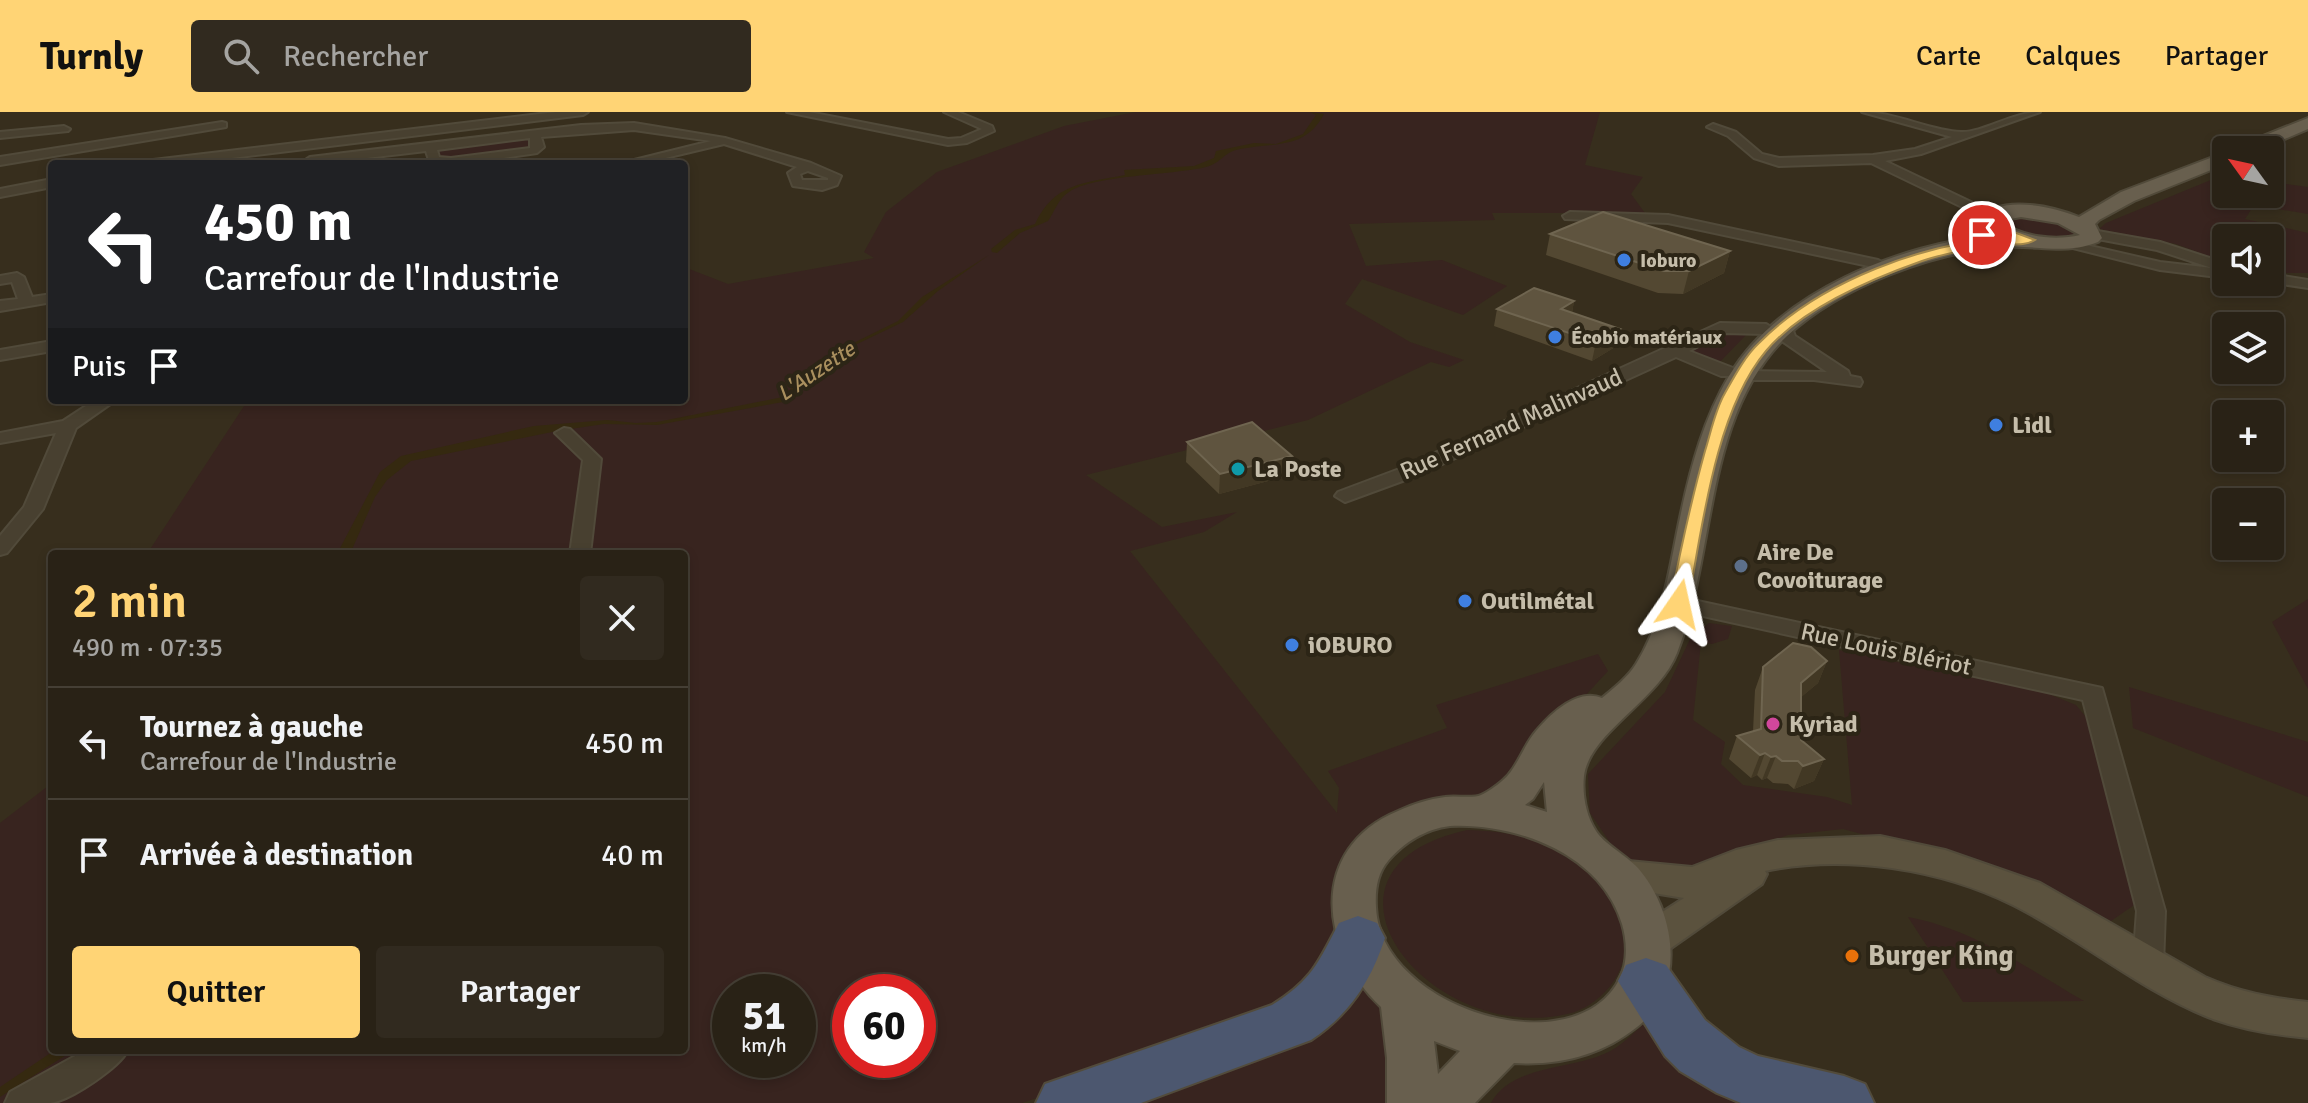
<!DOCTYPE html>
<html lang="fr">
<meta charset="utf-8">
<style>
:root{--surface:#292216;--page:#312a1f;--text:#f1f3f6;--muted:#a5a4a1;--line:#453f35;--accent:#ffd475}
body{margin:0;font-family:Signika,sans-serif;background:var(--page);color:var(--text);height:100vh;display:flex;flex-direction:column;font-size:30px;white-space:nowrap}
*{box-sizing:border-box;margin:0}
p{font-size:26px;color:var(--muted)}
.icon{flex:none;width:44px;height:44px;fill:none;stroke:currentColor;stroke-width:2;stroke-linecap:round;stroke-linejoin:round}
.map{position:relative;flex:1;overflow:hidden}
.side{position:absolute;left:48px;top:438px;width:640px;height:504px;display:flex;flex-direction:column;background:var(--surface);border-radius:8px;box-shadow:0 4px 12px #0003,0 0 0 2px var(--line)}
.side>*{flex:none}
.guide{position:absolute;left:48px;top:48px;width:640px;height:244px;border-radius:8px;box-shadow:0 4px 12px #0003,0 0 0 2px var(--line);background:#202124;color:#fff;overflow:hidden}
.needle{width:52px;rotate:303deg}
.controls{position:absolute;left:2212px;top:24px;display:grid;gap:16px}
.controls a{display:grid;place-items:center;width:72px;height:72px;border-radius:8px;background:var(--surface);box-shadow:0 4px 12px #0003,0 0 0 2px var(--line);font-size:40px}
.speed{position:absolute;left:712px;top:862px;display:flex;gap:16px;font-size:40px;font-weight:700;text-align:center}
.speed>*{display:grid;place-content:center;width:104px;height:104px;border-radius:50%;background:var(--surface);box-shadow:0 4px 12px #0003,0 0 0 2px var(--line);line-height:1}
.speed small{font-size:20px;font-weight:400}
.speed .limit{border:12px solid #d22;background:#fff;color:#111}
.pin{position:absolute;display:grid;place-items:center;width:68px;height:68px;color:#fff;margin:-34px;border:4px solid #fff;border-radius:50%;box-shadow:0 2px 8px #0007}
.me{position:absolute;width:88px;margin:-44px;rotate:11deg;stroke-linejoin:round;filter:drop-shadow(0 0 6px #0008)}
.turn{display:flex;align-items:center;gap:28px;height:168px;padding:0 24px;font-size:36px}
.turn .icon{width:104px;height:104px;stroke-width:2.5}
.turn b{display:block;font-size:56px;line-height:68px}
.then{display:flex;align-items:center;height:76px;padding:0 24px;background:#0003;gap:16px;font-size:30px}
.round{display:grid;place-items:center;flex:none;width:84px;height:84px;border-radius:8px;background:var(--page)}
.overview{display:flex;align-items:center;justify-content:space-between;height:136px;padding:0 24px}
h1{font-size:48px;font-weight:600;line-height:60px;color:var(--accent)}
.cta{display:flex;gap:16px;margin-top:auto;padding:16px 24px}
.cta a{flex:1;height:92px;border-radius:8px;background:var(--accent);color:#111;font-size:32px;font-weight:600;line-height:92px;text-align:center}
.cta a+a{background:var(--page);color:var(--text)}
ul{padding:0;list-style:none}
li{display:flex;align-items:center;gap:24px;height:112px;padding:0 24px;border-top:2px solid var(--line)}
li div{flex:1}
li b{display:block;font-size:30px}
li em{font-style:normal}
header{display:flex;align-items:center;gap:48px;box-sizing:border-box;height:112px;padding:0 40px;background:var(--accent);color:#111}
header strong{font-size:38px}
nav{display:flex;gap:44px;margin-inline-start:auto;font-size:28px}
.search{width:560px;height:72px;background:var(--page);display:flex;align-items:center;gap:20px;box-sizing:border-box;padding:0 28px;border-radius:8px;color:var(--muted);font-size:30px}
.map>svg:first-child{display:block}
.green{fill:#38241f;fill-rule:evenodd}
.water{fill:#352910}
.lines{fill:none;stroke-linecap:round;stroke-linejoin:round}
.street-casing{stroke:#514a3a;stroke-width:4}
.secondary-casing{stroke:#514a3a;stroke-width:4}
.primary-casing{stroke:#514a3a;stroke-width:4}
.highway-casing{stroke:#524b3b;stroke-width:4}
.street{fill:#484030;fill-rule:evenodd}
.secondary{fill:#5b523e;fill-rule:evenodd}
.primary{fill:#685f4e;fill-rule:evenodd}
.highway{fill:#4c576f;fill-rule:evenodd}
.wall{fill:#534832}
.shaded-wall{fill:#423824}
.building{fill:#5f543f;stroke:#6f6550;stroke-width:2}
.route{fill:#ffd475;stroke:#a68a4c;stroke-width:2}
.shop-dot{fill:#3f7fe0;stroke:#2c2516;stroke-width:3}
.culture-dot{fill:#0f9aa8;stroke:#2c2516;stroke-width:3}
.service-dot{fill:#5c6f8a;stroke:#2c2516;stroke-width:3}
.hotel-dot{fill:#d1479c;stroke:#2c2516;stroke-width:3}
.food-dot{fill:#e8710a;stroke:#2c2516;stroke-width:3}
.labels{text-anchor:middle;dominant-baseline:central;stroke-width:8;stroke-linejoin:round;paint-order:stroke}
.far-poi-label{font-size:20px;font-weight:bold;fill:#c5bdaa;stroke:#2c2516;text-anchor:start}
.far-water-label{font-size:22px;font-style:italic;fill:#a98f5e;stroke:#2c2516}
.street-label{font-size:24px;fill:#c5bdaa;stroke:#2c2516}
.poi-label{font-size:24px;font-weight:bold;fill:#c5bdaa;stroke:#2c2516;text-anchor:start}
.near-poi-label{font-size:28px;font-weight:bold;fill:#c5bdaa;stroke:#2c2516;text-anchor:start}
</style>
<header>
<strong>Turnly</strong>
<div class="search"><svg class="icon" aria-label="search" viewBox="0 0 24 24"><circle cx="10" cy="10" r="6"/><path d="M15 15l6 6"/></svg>Rechercher</div>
<nav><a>Carte</a><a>Calques</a><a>Partager</a></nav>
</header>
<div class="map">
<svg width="2308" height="991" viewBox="0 0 2308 991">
<rect width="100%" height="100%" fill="#372e1d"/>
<g class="green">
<path d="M1136,0H1600L1585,53L1643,65L1631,82L1645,101H1492L1495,108L1349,112L1366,154L1442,148L1507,174L1463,203L1362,167L1345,192L1410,230L1464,248L1449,255L1431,250L1308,308L1086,363L1162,415L1237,400L1204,420L1130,439L1337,701L1339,676L1328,659L1447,616L1436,593L1598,542L1608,559L1490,687L1386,708L1344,745L1338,812L1342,843L1242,916L1022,991H0V711L52,671V938H684V442H147L248,288H684V171L687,170L684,168V155L728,172L874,146L864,140L886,100L937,60L1064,14ZM730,880H798V948H730ZM850,880H918V948H850Z"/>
<path d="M519,26L531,27L533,35L523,40L440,48L438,36L460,33L464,36Z"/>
<path d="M2223,63H2226V82H2270V70L2308,75V102L2254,93L2245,107L2308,121V161H2270V126H2226V151L2176,132L2099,117L2106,111Z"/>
<path d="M2008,103L2056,108L2079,120L2078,124L2073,127L2027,124L1999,109Z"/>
<path d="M1720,221H1748L1718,252L1693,240L1692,236Z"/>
<path d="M2308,487V577L2272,510Z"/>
<path d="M1709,511L1732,514L1728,527L1712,532L1701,530L1693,608L1725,630L1721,652L1743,673L1827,685L1852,693L1839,538L2044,580L2076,593L2090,610L2140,789L2111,809L2020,765L1843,717L1788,723L1689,759L1651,757L1617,741L1590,701L1588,662L1665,580L1691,525Z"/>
<path d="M2129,575L2308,630V685L2133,616Z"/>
<path d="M1467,718C1505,719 1539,725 1571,745C1613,772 1645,829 1611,873C1601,886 1584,899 1567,902C1427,934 1290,757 1467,718Z"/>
<path d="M1908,805C1973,817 2027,856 2084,889L1963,890Z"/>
<path d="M1363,863L1404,925L1396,991H1111Z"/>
<path d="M1654,903L1787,991H1491C1511,953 1569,958 1604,942C1622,935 1639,915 1654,903Z"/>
</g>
<g class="water">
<path d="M1310,0L1324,2C1305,38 1275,30 1240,37C1223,40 1222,51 1206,55C1174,63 1093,63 1069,80C1058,87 1055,99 1048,109L1020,121L997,141L992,140L991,137L1015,118L1035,112C1054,71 1084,71 1125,63L1124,58L1194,54L1214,46L1216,39L1254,31L1276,32L1303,22L1316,3Z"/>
<path d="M989,143L938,179L903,210L832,244L783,290L657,313L604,312L557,319L411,349L387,368L375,385L350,442H337L380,360L401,344L534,314L607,308L636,311L657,310L783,285L819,248L898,209L922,185Z"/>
<path d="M55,938H74L0,985V975Z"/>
</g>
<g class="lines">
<g class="street-casing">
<g id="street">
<path d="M556,0H588L583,3L182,52H147L153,48Z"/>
<path d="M787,0H809L948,27L961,26L982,17L944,0H958L992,14L994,19L967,31L948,33Z"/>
<path d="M1862,0C1896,0 1927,18 1961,20C1983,21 2013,0 2040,0L1921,42L1885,49L1994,101L1996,104L1989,108L1871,51L1779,54L1754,46L1728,24L1707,15L1713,12L1736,20L1762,42L1779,46L1873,43L1915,37L1952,25Z"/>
<path d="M222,10L226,11V15L0,53V45Z"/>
<path d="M634,11L725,26L811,51L841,64L837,73L822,78L793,74L788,61L797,55L724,32L640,52H618L711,29L634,18L541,25L544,35L537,41L463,52L430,51L426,39L315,52L304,49L310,45L581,13ZM530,26V36L451,46L439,45L437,38ZM808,59L828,66V68H802L800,62Z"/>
<path d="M64,14L70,17L68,19L0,26V20Z"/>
<path d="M52,67V75L0,85V77Z"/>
<path d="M1570,100L1668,103L1878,148L1885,152L1878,156L1668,111L1565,107L1563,104Z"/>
<path d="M2092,118L2160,130L2222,150L2224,153L2219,157L2226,158V166L2160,158L2057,132L2064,128L2160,150L2212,156L2157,138L2087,125V119Z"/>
<path d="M17,161L24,165L32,185L52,182V190L0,199V189L18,187L12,170L0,172V164Z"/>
<path d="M2270,162L2308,168V176L2269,170Z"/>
<path d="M1784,209L1790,211L1795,224L1848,259L1850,264L1860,266L1862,270L1860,274L1814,268H1735L1733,264L1735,260L1741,259L1827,260L1782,229L1776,214Z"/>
<path d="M1720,211L1766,212L1774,217L1766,222L1723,221L1689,239L1733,256L1735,260L1733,264H1721L1676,245L1416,364L1345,390L1335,384L1338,380L1402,356Z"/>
<path d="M52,229V239L0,248V238Z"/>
<path d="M95,288H116L76,316L43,397L7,441L0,443V424L24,395L56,321L0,331V321L63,309Z"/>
<path d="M564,316L570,317L601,347L590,442H570L583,348L555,321Z"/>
<path d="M1679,485L2102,576L2165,799L2163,853L2159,862L2148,865L2137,862L2133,853L2137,799L2083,588L1671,497L1668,492L1671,487Z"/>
<path d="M86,938H128C120,955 70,989 50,991C36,991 20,991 5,991L10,980Z"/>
</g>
</g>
<g class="secondary-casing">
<path id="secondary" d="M1880,724L1945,738L2040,771L2205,865C2239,880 2271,886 2308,890V926C2275,923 2244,918 2213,907C2142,880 2081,827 2013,793C1940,757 1846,742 1765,759L1767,762L1762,772L1664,841L1650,845L1636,841L1630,829L1636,817L1684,786L1604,773L1599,763L1604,753L1618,748L1692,755L1736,738L1778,728Z"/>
</g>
<g class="primary-casing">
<g id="primary">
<path d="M2308,6V17L2259,38H2235L2238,34Z"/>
<path d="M2226,40V52L2134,89L2099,108L2095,112L2102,126L2098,130C2066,143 2038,133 2005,135C1933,140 1841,174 1787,224C1703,305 1717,439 1677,541C1659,588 1589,621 1584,664C1582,682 1586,704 1596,719C1603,731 1627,744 1638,756C1675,799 1688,875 1637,915C1602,943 1559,954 1514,951L1475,991H1387V946L1381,895C1319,837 1308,736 1398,699C1413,692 1429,687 1445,685C1456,683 1472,687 1481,683C1488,680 1496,674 1502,669C1517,657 1523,634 1536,619C1552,600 1578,576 1602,586C1614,576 1628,565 1636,552C1664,508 1670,451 1681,401C1691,354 1704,306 1729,264C1779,180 1900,132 1994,123L1978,108C1999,82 2051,94 2079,105L2121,80ZM2021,105L2058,111L2080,123C2054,129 2022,125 2000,109ZM1544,670L1547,700L1525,693L1533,687ZM1450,714C1517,711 1601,742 1622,812C1627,829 1628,850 1620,866C1576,956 1380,897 1376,795C1375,778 1377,762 1388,749C1404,730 1426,717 1450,714ZM1434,929L1460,939L1438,962Z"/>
</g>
</g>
<g class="highway-casing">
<g id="highway">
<path d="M1358,804L1377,811L1385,826C1371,869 1349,903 1311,928L1141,991H1036L1045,972L1272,893C1312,868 1318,851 1339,811Z"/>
<path d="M1646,846L1666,853L1705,908L1739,935L1758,944L1844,964L1865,972L1874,991H1741L1717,981L1680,959L1665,944L1618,869L1626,853Z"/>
</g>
</g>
<use href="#street" class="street"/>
<use href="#secondary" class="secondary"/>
<use href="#primary" class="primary"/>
<use href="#highway" class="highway"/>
</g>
<g class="wall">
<path d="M1550,122L1730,139L1724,161L1683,182L1658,181L1546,143Z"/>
<path d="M1574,189L1572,201L1620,217L1615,235L1592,249L1494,214L1497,197Z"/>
<path d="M1187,330L1292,344L1291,363L1219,382L1186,350Z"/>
<path d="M1827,549L1818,571L1801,585V628L1824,647L1814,669L1794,677L1788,672L1773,671L1767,666L1762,668L1757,663L1751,666L1729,647L1737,624L1753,619L1755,578L1763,555Z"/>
</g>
<g class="shaded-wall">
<path d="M1730,139L1724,161L1683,182L1689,159Z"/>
<path d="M1574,189L1571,207L1561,197Z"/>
<path d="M1620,217L1615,235L1592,249L1596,230Z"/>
<path d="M1292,344L1291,363L1219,382L1220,362Z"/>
<path d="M1827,549L1818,571L1792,593L1801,571Z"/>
<path d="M1765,641L1757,663L1751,666L1760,643Z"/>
<path d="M1776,644L1767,666L1762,668L1771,645Z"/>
<path d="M1824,647L1814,669L1794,677L1803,654Z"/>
</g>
<g class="building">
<path d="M1603,100L1730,139L1689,159H1664L1550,122Z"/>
<path d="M1534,176L1574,189L1561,197L1620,217L1596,230L1497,197Z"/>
<path d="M1252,310L1292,344L1220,362L1187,330Z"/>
<path d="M1793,531L1811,535L1827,549L1801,571V628L1824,647L1803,654L1798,649H1782L1776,644L1771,645L1765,641L1760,643L1737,624L1761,617L1763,555Z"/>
</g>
<path class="route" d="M1995,113L2035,128C2024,135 2007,131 1994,133C1970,137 1945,141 1922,149C1871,167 1802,196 1766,239C1715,300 1702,416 1688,492L1685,496H1672L1670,492C1680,440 1691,389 1705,339C1711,320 1715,298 1725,281C1734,265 1745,244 1759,231C1819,170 1926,129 2011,126L1996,120L1982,127L1977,123Z"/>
<g class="shop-dot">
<circle cx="1624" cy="148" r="8"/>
<circle cx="1555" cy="225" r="8"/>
<circle cx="1996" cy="313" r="8"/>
<circle cx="1465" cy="489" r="8"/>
<circle cx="1292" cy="533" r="8"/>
</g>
<circle class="culture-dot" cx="1238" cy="357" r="8"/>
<circle class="service-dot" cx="1741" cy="454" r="8"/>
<circle class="hotel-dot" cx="1773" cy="612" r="8"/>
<circle class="food-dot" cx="1852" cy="844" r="8"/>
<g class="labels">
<g class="far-poi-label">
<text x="1640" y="148">Ioburo</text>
<text x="1571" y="225">Écobio matériaux</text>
</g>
<g class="far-water-label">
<text transform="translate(816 259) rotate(-34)">L'Auzette</text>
</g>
<g class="street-label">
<text transform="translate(1511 312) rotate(-24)">Rue Fernand Malinvaud</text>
<text transform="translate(1886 537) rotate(12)">Rue Louis Blériot</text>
</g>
<g class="poi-label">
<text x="2012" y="313">Lidl</text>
<text x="1254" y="357">La Poste</text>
<text x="1757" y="440">Aire De<tspan x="1757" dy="28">Covoiturage</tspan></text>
<text x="1481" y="489">Outilmétal</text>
<text x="1308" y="533">iOBURO</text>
<text x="1789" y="612">Kyriad</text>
</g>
<g class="near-poi-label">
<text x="1868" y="844">Burger King</text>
</g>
</g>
</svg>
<div class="controls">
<a><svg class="needle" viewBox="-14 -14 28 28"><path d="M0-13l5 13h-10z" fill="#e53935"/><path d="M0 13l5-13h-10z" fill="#a5a4a1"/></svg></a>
<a><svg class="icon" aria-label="sound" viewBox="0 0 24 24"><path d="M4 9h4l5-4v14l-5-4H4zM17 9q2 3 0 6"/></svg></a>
<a><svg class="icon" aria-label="layers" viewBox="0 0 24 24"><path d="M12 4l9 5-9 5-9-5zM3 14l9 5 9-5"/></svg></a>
<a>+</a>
<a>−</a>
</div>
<div class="speed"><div>51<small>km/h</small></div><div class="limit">60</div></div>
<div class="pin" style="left:1982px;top:123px;background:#d93025"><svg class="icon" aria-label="arrive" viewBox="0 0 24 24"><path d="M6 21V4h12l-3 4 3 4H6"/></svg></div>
<svg class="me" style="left:1679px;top:492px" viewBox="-20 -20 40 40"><path d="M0-17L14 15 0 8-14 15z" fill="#ffd475" stroke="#fff" stroke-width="4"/></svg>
<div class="guide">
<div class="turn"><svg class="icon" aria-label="left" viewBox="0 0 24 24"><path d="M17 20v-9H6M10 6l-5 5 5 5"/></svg><div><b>450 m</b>Carrefour de l'Industrie</div></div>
<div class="then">Puis<svg class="icon" aria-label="arrive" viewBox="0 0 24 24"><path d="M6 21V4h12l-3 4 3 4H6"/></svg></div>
</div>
<section class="side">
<div class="overview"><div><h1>2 min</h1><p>490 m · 07:35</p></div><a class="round"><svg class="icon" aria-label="close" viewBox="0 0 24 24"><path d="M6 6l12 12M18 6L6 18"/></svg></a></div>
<ul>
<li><svg class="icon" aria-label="left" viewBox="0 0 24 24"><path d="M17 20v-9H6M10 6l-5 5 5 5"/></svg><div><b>Tournez à gauche</b><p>Carrefour de l'Industrie</p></div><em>450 m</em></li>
<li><svg class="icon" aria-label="arrive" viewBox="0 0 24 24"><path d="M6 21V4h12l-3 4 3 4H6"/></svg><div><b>Arrivée à destination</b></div><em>40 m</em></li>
</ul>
<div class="cta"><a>Quitter</a><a>Partager</a></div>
</section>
</div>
